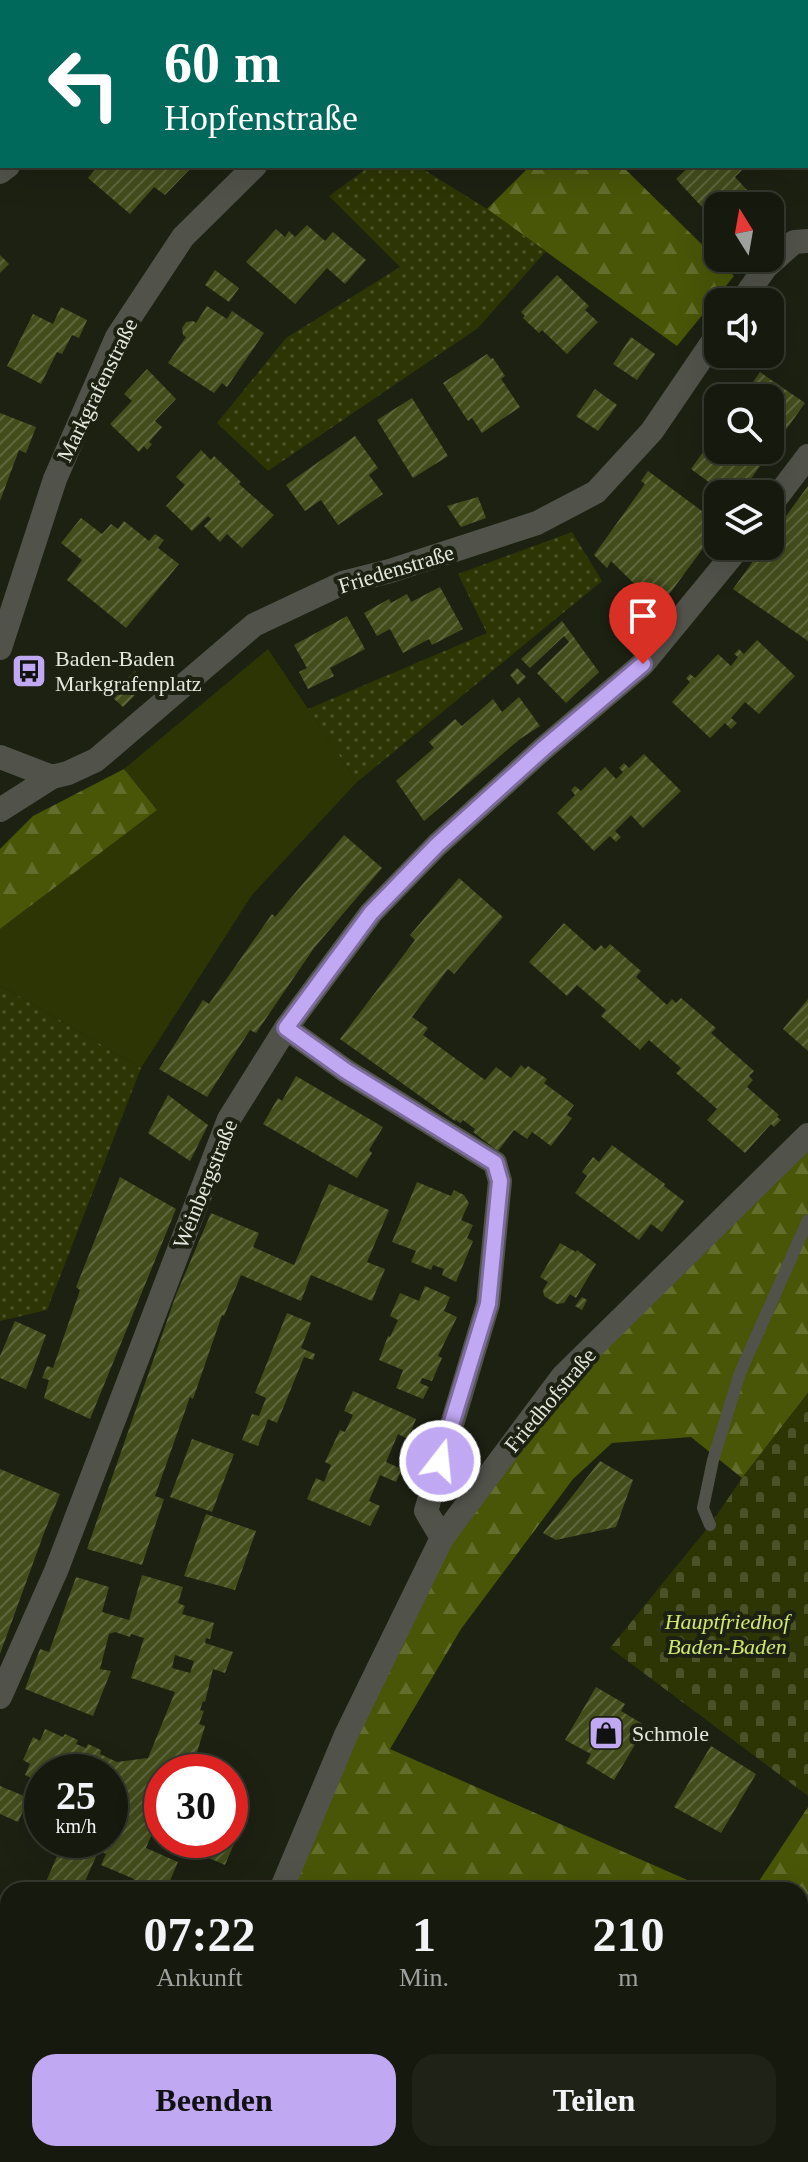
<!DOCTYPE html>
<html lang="de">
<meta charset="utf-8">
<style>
:root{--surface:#16190e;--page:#1f2217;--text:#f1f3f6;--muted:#9ea09e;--line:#35382e;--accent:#c1a8f3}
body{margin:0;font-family:"Times New Roman",serif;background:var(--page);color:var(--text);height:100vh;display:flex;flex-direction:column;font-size:30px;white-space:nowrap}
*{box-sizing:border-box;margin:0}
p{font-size:26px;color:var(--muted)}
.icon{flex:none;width:44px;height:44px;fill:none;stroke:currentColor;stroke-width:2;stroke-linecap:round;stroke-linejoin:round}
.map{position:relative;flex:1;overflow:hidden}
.panel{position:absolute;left:0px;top:1882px;width:808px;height:280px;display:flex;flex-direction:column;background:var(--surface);border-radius:24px 24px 0 0;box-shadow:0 8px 32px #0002,0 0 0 2px var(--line)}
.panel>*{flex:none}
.guide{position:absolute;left:0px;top:0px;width:808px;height:168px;box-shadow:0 8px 32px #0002,0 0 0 2px var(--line);background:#00695c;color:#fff;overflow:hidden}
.needle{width:52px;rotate:349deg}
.tools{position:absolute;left:704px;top:192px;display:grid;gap:16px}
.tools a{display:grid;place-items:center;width:80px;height:80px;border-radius:16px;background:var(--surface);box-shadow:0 8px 32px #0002,0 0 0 2px var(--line);font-size:40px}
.speed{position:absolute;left:24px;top:1754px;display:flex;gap:16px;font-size:40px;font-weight:700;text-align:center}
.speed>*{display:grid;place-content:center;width:104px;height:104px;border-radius:50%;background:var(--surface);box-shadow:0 8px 32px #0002,0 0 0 2px var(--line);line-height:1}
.speed small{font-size:20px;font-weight:400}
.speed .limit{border:12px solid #d22;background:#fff;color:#111}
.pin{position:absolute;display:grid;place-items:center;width:68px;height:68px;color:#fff;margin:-82px -34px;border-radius:50% 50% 50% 0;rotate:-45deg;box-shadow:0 0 8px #0007}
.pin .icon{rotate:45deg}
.me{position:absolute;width:88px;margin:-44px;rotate:16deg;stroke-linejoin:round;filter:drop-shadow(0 0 6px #0008)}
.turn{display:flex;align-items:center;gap:28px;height:168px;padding:0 32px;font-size:36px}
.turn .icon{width:104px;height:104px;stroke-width:2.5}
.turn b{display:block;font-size:56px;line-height:68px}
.eta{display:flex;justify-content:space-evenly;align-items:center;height:136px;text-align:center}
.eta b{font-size:48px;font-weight:800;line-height:56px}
.primary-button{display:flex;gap:16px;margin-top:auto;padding:16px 32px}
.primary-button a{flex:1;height:92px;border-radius:24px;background:var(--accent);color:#111;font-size:32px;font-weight:800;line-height:92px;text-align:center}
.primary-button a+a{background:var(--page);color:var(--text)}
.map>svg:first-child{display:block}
.grass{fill:#2d3504}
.forest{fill:url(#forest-firs)}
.cemetery{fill:url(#cemetery-stones)}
.garden{fill:url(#garden-dots)}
.building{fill:url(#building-hatch);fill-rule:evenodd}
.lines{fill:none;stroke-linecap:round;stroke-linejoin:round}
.service{stroke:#51534b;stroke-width:12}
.minor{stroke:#51534b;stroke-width:24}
.route-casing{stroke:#7d6d9e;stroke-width:20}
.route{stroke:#c1a8f3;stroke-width:14}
.labels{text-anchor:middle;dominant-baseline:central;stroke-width:8;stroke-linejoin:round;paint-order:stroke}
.street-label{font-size:22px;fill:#e4e7dd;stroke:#1d2112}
.poi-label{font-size:22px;fill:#e4e7dd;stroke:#1d2112;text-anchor:start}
.park-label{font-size:22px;font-style:italic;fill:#cfe86e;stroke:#1d2112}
</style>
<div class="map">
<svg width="808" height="2162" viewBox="0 0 808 2162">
<defs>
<pattern id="forest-firs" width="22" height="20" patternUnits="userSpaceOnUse" patternTransform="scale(2)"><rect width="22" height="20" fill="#495608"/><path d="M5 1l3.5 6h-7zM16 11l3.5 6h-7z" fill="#636e2c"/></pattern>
<pattern id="cemetery-stones" width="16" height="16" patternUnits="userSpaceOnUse" patternTransform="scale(2)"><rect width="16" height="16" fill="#2d3504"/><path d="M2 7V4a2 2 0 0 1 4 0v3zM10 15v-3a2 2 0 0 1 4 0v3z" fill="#4b5228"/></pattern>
<pattern id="garden-dots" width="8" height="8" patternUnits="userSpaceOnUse" patternTransform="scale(2)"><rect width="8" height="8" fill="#2d3504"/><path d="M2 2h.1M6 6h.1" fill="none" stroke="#4b5228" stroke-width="1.8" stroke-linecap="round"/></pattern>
<pattern id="building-hatch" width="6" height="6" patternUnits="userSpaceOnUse" patternTransform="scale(2)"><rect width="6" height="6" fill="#434d1c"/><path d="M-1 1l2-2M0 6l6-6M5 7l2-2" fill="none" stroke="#5e673d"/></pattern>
</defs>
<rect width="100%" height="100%" fill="#1d2112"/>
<path class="grass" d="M268,649L357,782L252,895L141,1068L0,985V929L157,810L124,769Z"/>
<g class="forest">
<path d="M530,166H622L734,276L677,346L487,209Z"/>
<path d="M124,769L157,810L0,929V849L33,816Z"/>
<path d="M808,1135V1393L742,1478L691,1437L612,1443L573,1479L461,1629L390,1749L710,1890H281L435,1540L563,1376Z"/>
<path d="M808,1807V2126L800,2134V1890H753Z"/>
<path d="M336,2154H780L771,2162H332Z"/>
</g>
<path class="cemetery" d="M808,1393V1796L610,1648L710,1525L742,1478Z"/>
<g class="garden">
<path d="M370,166H418L487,209L546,251L478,328L268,471L217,423L286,338L400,267L329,196Z"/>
<path d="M572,532L602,581L357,782L308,709L487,633L458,574Z"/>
<path d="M0,985L141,1068L47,1310L0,1321Z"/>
</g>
<g class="building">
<path d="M98,166H193L165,195L154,187L130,214L88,178Z"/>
<path d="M690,166H746L735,177L747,190L731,206H718V219L715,221L676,179Z"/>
<path d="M307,225L325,241L333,232L366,260L345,284L327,268L295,304L246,262L276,229L285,237L289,231L295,237Z"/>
<path d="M0,255L9,264L0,273Z"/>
<path d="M215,270L239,288L229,302L205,285Z"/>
<path d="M557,275L589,306L585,310L598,322L567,354L542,330L539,333L523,318L525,316L521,312Z"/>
<path d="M207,306L227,319L232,311L264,333L227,387L222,383L214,393L168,363L186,337L183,335L182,328L186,322L193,321L196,323Z"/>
<path d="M61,307L87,320L79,338L72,335L62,354L57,352L41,384L7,366L33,314L53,324Z"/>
<path d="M631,337L655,354L637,380L613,364Z"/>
<path d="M487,354L491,359L493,358L505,376L501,379L520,407L482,433L472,418L468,421L443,383Z"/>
<path d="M147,369L176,399L155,421L162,427L149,442L152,444L147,450L144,446L139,452L110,424L132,401L124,394Z"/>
<path d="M760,372L805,403L740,494H725L691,469L718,431V450H770V398H742Z"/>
<path d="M595,389L617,405L598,431L576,416Z"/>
<path d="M412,398L448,456L413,478L377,420Z"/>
<path d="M0,413L36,427L26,453L19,450L0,501Z"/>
<path d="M355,436L378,468L369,475L383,494L338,525L321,500L305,511L286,485Z"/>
<path d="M201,450L211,460L214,456L241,482L239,484L274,515L242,548L227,534L220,542L204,526L211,519L208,516L192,531L166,506L185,485L176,477Z"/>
<path d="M648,471L718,523V528L659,608L611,561L607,568L594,555L645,484L641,481Z"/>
<path d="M808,486V641L733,589L764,546H770V538Z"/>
<path d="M478,497L486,518L461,527L447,506Z"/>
<path d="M81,518L102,534L111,524L118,529L124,521L149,541L155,534L164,540L158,548L179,564L126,628L67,580L82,560L61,543Z"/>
<path d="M440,587L463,629L432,645L429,639L403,653L390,629L377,636L364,613L389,599L391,603L407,594L411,602Z"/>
<path d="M347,616L365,649L330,668L334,676L308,689L299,672L307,668L294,645Z"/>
<path d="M562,621L599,672L566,703L537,673L569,642L564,636L530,668L521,659Z"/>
<path d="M757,640L795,676L759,714L745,702L731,718L737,723L731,729L725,723L710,738L672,702L690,682L686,678L690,674L695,678L718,654L731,666L738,657L734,654L739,649L744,654Z"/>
<path d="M517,668L526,677L518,685L510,675Z"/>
<path d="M135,671L147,683L123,707L110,695Z"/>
<path d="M519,697L540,726L520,739L424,821L396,781L434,748L429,742L455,719L462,726L493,699L502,712Z"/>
<path d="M644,754L681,791L643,828L631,815L615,831L621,837L616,842L610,836L594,851L557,813L575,795L571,790L575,786L581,791L605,767L616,779L623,772L619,768L624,763L629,768Z"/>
<path d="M344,835L382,868L314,948L256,1033L250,1030L207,1097L159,1069L203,1000L209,1004L272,914L275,917Z"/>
<path d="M459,878L503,917L454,974L448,969L412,1017L428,1028L423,1035L485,1080L496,1067L511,1078L521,1065L525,1069L528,1066L547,1079L544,1083L574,1105L567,1115L572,1118L551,1146L532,1132L527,1139L514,1130L498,1151L473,1132L475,1129L463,1120L460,1123L456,1120L455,1121L340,1039L415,940L410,935Z"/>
<path d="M564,923L595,951L601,945L605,949L610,944L641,971L636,977L667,1005L672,999L676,1003L681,998L716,1028L711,1033L754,1071L749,1076L753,1080L747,1087L779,1115L777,1117L781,1120L774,1127L771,1124L745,1153L707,1120L717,1109L676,1073L681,1068L649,1040L640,1050L601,1016L606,1010L577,985L567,996L529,962Z"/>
<path d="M808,999V1051L783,1029Z"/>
<path d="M296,1076L383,1127L369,1150L372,1153L357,1178L263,1124L278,1098L282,1101Z"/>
<path d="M168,1095L208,1125L190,1161L148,1133Z"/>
<path d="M612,1145L665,1184L664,1186L684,1201L662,1232L651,1224L639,1240L575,1193L587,1176L582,1172L593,1157L599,1162Z"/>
<path d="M120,1177L176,1209L90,1419L44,1398L49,1380L42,1378L47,1366L53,1368L80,1290L76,1287Z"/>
<path d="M417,1182L451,1196L454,1190L464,1195L469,1203L461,1220L473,1225L467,1238L473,1241L456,1282L442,1275L444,1269L433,1265L431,1270L411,1262L416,1251L392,1242Z"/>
<path d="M329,1184L389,1210L367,1262L385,1269L372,1301L311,1275L301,1301L241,1275L224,1316L222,1315L193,1399L190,1397L155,1496L164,1499L142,1565L87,1549L176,1295L211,1213L259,1233L253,1247L294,1265Z"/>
<path d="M560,1243L576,1252L577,1250L596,1264L576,1298L570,1294L564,1303L557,1304L544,1296L543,1290L548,1282L540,1277Z"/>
<path d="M425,1286L450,1297L444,1311L457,1317L438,1356L442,1358L432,1381L422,1378L420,1383L429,1387L423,1399L396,1388L403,1370L379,1360L388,1336L390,1337L398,1320L390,1316L400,1293L419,1301Z"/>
<path d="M582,1297L587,1300L582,1310L575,1306Z"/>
<path d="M287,1313L311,1323L301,1348L315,1354L313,1360L304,1357L277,1423L268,1419L258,1446L242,1440L252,1414L259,1416L266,1398L255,1393Z"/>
<path d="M15,1321L46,1335L26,1389L0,1378V1356Z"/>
<path d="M353,1391L416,1419L408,1439L398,1434L386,1462L402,1469L396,1482L380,1475L369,1501L380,1506L370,1526L307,1499L316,1478L324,1482L331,1465L325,1462L340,1430L345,1432L353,1415L344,1411Z"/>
<path d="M192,1439L234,1454L212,1512L170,1497Z"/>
<path d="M600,1461L633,1480L616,1527L556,1540L543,1533Z"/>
<path d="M0,1469L60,1494L44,1533L0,1654Z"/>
<path d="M206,1514L256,1531L235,1590L184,1576Z"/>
<path d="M142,1575L183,1587L178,1603L185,1606L182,1614L214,1623L210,1639L206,1638L205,1643L233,1652L225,1673L213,1669L205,1702L203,1701L200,1710L204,1711L199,1724L205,1726L191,1772H162V1838L152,1834L146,1848L178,1862L166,1890H129L134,1879L101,1865L106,1854L99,1850L81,1890H59L45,1884L64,1840H110V1772H42V1783L25,1775L30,1764L23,1760L33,1737L40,1741L45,1729L63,1737L65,1734L78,1740L76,1744L86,1748L88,1744L101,1750L100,1754L117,1762L148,1758L175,1692L131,1678L144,1638L131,1634L130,1637L115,1632L109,1634L100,1669L111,1671L93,1716L25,1689L40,1649L49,1652L76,1577L109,1587L102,1612L129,1620ZM175,1655L194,1661L190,1673L172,1668Z"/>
<path d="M596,1687L625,1704L621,1711L646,1726L614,1780L586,1763L591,1754L565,1740Z"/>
<path d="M711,1746L756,1774L721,1833L674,1807Z"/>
<path d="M0,1786L29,1798L18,1822L0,1814Z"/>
<path d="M230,1811L245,1818L225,1865L195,1852L193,1856L177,1850L179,1845L166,1840H230Z"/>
<path d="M8,1905V1934L0,1931V1925Z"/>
<path d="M0,1942L8,1945V1977L0,1974Z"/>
<path d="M0,1999L8,2003V2066L0,2063Z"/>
<path d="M209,2154H288L303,2162H204Z"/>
</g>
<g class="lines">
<path class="service" d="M710,1525L703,1508L713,1460L740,1373L808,1220"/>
<g class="minor">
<path d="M222,2L225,0"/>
<path d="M421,2L423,0"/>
<path d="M0,172L8,166"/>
<path d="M741,302L766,267L794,242L808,241"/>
<path d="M770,506L808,456"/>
<path d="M0,648L55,479L117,337L183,237L255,166"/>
<path d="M0,757L52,777L68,773L96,760L254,625L343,583L390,571L537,523L596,492L652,431L718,334"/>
<path d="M0,810L52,777"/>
<path d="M286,1028L346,1071L495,1163L500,1181L488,1304L426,1511L442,1538"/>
<path d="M0,1697L56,1571L229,1119L286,1028L371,913L437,845L544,748L643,664L740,546"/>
<path d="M281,1890L346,1735L442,1538L563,1376L808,1135"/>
<path d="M800,2134L808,2126"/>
<path d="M148,2162L153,2154"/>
<path d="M771,2162L780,2154"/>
</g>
</g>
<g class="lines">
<g class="route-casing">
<path id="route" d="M440,1461L488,1304L500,1181L495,1163L346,1071L286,1028L371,913L437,845L544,748L643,664"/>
</g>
<use href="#route" class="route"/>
</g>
<defs>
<g id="bus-square" transform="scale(1.8)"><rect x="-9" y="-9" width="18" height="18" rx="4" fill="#c1a8f3" stroke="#1d2112"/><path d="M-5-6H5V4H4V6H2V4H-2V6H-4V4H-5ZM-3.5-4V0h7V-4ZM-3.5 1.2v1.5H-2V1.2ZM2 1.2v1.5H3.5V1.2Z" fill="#111"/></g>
<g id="shop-square" transform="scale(1.8)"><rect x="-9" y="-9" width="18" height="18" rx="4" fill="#c1a8f3" stroke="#1d2112"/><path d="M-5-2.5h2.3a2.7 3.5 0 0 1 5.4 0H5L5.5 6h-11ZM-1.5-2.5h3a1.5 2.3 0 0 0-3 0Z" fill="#111"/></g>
</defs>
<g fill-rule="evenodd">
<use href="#bus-square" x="29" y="671"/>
<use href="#shop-square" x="606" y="1733"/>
</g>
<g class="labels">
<g class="street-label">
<text transform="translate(97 390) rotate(-64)">Markgrafenstraße</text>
<text transform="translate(396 569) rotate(-17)">Friedenstraße</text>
<text transform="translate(205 1184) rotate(-68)">Weinbergstraße</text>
<text transform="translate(550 1400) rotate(-50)">Friedhofstraße</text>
</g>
<g class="poi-label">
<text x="55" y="658">Baden-Baden<tspan x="55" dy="25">Markgrafenplatz</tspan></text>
<text x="632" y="1733">Schmole</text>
</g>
<g class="park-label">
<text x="727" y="1621">Hauptfriedhof<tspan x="727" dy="25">Baden-Baden</tspan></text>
</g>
</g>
</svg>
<div class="tools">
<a><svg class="needle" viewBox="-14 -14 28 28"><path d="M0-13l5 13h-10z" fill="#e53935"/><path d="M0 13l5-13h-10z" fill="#9ea09e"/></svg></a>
<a><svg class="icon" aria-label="sound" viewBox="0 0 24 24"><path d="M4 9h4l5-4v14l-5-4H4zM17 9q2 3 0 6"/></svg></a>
<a><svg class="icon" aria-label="search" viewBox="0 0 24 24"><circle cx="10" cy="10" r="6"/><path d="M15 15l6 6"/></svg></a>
<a><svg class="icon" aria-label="layers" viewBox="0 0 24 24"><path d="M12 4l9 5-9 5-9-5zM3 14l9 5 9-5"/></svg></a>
</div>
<div class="speed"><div>25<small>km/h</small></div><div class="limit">30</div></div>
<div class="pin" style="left:643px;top:664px;background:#d93025"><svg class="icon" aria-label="arrive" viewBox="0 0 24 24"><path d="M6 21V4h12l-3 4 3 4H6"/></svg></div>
<svg class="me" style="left:440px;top:1461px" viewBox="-20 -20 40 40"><circle r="17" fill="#c1a8f3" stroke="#fff" stroke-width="3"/><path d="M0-11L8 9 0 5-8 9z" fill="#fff"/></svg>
<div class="guide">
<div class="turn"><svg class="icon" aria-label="left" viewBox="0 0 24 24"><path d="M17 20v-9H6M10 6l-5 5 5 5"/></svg><div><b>60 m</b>Hopfenstraße</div></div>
</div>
<section class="panel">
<div class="eta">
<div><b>07:22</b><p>Ankunft</p></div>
<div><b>1</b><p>Min.</p></div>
<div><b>210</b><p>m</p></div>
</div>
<div class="primary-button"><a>Beenden</a><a>Teilen</a></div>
</section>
</div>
